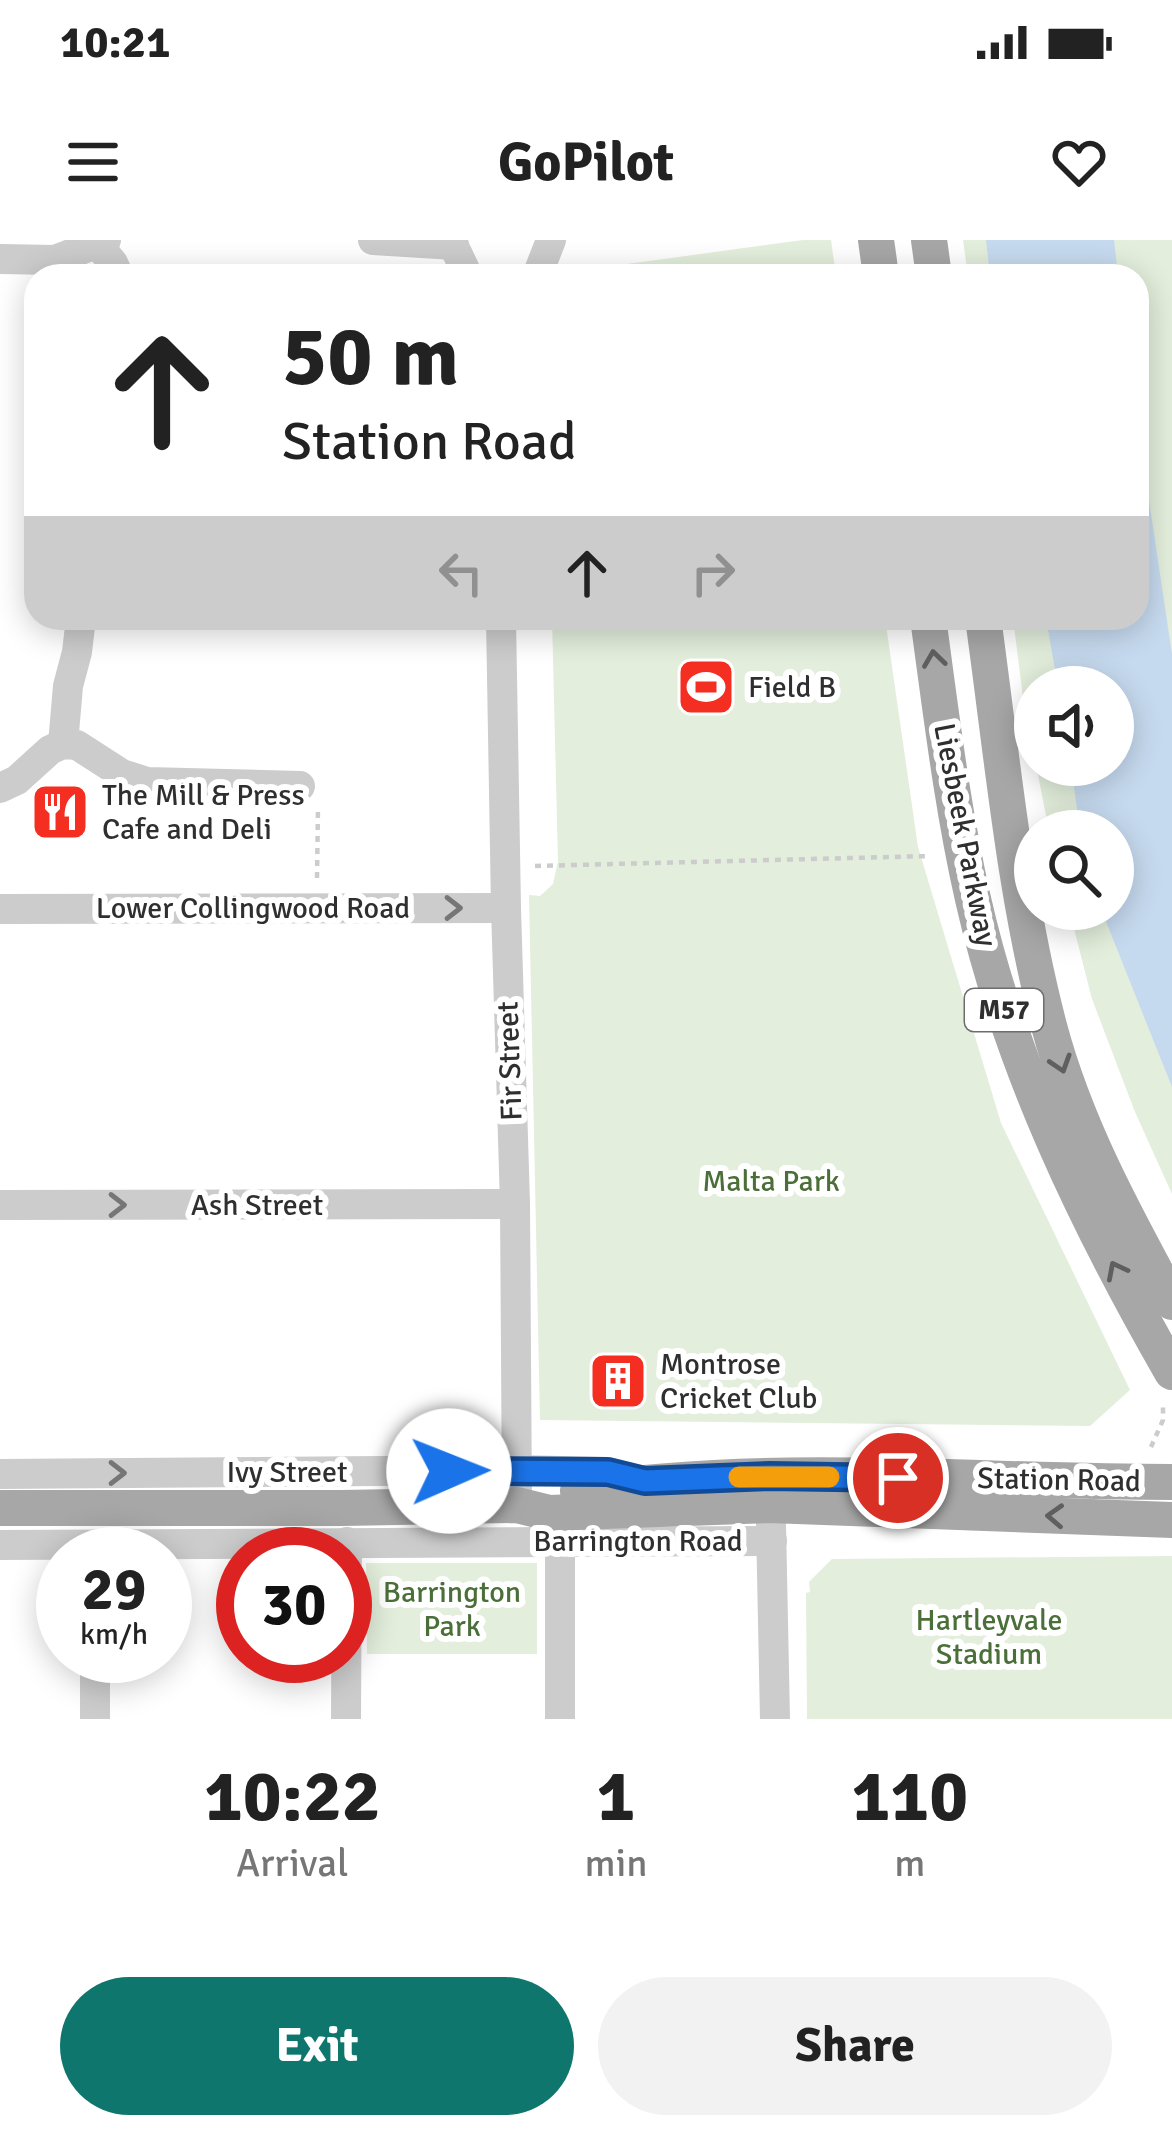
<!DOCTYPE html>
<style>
:root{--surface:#fff;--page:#f2f2f2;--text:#222;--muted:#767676;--accent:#0f766e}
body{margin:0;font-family:Signika,sans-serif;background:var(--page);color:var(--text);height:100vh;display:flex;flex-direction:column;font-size:45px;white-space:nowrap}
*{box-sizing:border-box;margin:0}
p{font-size:39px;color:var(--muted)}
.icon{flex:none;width:66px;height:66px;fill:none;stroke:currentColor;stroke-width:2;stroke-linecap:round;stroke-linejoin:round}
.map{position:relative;height:1479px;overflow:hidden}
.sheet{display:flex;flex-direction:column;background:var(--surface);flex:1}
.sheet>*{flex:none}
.banner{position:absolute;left:24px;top:24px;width:1125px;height:366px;border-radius:36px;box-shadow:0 6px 30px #0003;background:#fff;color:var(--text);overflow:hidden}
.tools{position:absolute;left:1014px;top:426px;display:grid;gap:24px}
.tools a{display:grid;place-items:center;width:120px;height:120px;border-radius:50%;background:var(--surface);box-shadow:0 6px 30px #0003;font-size:60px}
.speed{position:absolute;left:36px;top:1287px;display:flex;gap:24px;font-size:60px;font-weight:700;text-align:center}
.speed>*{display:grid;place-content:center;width:156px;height:156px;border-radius:50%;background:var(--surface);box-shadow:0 6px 30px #0003;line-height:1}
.speed small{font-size:30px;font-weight:400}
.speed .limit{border:18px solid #d22;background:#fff;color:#111}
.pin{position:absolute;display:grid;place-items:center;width:102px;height:102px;color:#fff;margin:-51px;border:6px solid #fff;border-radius:50%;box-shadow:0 3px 12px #0007}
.me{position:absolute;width:132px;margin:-66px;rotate:89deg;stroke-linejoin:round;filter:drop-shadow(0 0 9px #0008)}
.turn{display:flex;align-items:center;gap:42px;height:252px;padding:0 60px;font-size:54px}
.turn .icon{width:156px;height:156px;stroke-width:2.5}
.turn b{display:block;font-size:84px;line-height:102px}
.lanes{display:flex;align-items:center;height:114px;padding:0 60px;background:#0003;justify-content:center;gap:60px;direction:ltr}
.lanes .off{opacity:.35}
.eta{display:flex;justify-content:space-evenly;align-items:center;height:204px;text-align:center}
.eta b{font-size:72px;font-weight:700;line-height:84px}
.cta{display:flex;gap:24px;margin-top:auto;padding:24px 60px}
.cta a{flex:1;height:138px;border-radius:72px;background:var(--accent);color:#fff;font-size:48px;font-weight:700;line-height:138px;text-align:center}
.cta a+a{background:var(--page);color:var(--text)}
.status{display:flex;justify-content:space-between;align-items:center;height:84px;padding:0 60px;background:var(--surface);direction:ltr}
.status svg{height:33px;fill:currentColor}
header{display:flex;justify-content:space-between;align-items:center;height:156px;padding:0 60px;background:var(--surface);font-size:54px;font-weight:700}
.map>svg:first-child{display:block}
.green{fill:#e3eedc}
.water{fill:#c6daef}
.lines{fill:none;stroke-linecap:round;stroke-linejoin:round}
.path{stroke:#ccc;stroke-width:4.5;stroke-dasharray:6 6;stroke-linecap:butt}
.minor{stroke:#ccc;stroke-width:30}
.major{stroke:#a7a7a7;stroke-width:36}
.oneway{stroke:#5f5f5f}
.oneway2{stroke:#767676}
.route-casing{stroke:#114b97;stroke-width:30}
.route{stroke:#1a73e8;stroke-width:21}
.slow{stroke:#f59e0b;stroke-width:21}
.labels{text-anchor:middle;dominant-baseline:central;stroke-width:12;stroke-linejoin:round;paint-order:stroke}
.shield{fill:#fff;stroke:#6d6d6d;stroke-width:3}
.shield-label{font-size:27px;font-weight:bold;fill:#2f2f2f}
.poi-label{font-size:30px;fill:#2f2f2f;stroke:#fff;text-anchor:start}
.street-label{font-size:30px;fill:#2f2f2f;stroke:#fff}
.park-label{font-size:30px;fill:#4b6f38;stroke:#fff}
</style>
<div class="status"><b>10:21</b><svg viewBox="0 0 49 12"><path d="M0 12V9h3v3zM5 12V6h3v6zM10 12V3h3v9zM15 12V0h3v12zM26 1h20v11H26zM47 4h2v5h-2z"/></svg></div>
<header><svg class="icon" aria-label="menu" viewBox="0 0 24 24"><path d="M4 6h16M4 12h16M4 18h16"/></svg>GoPilot<svg class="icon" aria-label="heart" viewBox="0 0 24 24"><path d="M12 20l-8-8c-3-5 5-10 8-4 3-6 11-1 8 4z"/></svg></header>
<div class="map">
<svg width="1172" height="1479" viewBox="0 0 1172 1479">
<rect width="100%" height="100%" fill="#fff"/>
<g class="green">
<path d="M803,0H831L836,36H596L605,27Z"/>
<path d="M963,0H1172V954L1135,872L1092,759L1069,669H1113V591H1049L1036,525H1113V447H1035V519L1023,458L1013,378H1137V36H968Z"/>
<path d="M552,378H885L918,607L1001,883L1130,1150L1090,1186L540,1180L529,655L540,656L553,644L558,621Z"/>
<path d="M1172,1316V1479H807L806,1353L810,1352L809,1342L832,1319Z"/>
<path d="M366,1323H537V1414H367Z"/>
</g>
<g class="water">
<path d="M986,0H1114L1118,36H990Z"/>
<path d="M1137,180L1172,414V847L1101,669H1113V591H1080L1071,525H1113V447H1058L1046,378H1137Z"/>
</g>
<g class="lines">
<g class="path">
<path d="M535,626L930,616"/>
<path d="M317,638L318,566"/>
<path d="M1151,1207L1163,1180V1162"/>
</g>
<g class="minor">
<path d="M94,0L113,23L119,36"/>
<path d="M373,0L454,5"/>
<path d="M451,0L468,36"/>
<path d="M0,19L55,20L106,0"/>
<path d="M537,36L551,0"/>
<path d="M501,378L506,668L515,964L517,1265"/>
<path d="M63,504L68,446L77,412L81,378"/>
<path d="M0,548L17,540L50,510L63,504L77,505L122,534L147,542L300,546"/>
<path d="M0,669L506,668"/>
<path d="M0,965L515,964"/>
<path d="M0,1234L516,1230L608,1232L628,1237"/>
<path d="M771,1284L775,1479"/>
<path d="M560,1301V1479"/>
<path d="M0,1305L772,1301"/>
<path d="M95,1416V1479"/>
<path d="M346,1479L347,1302"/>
</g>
<g class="major">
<path d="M876,0L881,36"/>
<path d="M929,0L934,36"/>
<path d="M928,378C941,472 952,567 973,659C1011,827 1087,984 1172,1132"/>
<path d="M983,378C1002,514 1014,653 1049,786C1075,884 1124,974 1172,1062"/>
<path d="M578,1251C774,1222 975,1242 1172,1242"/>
<path d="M0,1268H341L517,1265L549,1273L770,1265L1172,1280"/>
</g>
</g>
<defs><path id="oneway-chevron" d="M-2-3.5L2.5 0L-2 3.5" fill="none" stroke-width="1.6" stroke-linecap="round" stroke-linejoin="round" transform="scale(3)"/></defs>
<g class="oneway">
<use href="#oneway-chevron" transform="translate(934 419) rotate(-98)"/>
<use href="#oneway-chevron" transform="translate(1061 824) rotate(72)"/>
<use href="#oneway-chevron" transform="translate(1116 1030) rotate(-117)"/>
<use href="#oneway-chevron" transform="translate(1055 1276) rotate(-177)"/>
</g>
<g class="oneway2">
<use href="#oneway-chevron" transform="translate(453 668)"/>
<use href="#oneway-chevron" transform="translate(117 965)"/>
<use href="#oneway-chevron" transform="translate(117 1233)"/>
</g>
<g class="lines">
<g class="route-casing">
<path id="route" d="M449,1231L608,1232L645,1241L770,1236L898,1238"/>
</g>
<use href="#route" class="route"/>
<path class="slow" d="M739,1237H829"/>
</g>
<defs>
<g id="stadium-square" transform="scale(3)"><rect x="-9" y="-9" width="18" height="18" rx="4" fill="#f52e22" stroke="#fff"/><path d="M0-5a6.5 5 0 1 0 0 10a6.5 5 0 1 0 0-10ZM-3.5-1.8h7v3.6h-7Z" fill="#fff"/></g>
<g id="restaurant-square" transform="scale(3)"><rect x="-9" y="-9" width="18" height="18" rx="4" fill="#f52e22" stroke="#fff"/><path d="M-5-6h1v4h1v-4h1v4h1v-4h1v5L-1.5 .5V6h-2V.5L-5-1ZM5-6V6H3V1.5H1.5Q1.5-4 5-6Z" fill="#fff"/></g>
<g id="building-square" transform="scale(3)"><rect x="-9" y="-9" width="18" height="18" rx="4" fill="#f52e22" stroke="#fff"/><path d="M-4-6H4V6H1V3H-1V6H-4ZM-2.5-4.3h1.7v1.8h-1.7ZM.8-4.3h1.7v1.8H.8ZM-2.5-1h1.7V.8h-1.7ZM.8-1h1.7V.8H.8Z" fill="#fff"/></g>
</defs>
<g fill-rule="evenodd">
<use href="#stadium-square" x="706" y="447"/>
<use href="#restaurant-square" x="60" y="572"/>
<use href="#building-square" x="618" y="1141"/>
</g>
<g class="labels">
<rect class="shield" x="965" y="749" width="78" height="42" rx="9"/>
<g class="shield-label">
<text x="1004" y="770">M57</text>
</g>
<g class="poi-label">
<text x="748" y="447">Field B</text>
<text x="102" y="555">The Mill &amp; Press<tspan x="102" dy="34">Cafe and Deli</tspan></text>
<text x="660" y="1124">Montrose<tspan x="660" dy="34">Cricket Club</tspan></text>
</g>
<g class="street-label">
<text transform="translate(965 595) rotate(79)">Liesbeek Parkway</text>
<text x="253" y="668">Lower Collingwood Road</text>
<text transform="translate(510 821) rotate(-92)">Fir Street</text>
<text x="257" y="965">Ash Street</text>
<text x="287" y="1232">Ivy Street</text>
<text transform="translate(1059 1240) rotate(1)">Station Road</text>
<text x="638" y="1301">Barrington Road</text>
</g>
<g class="park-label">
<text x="771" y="941">Malta Park</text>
<text x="452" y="1352">Barrington<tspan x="452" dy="34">Park</tspan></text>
<text x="989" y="1380">Hartleyvale<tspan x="989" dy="34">Stadium</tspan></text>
</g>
</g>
</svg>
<div class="tools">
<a><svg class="icon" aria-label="sound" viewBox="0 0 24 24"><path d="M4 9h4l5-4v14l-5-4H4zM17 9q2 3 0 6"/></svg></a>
<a><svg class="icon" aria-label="search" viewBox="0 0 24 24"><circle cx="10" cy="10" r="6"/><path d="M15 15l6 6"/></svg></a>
</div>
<div class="speed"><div>29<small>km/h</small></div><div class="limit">30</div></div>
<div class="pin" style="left:898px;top:1238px;background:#d93025"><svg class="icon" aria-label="arrive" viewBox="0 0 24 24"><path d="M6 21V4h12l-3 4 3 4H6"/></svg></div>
<svg class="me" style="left:449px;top:1231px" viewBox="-20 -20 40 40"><circle r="19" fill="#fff"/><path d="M0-13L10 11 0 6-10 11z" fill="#1a73e8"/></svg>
<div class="banner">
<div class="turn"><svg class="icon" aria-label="ahead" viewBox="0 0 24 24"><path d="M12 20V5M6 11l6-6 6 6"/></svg><div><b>50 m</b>Station Road</div></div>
<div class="lanes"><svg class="icon off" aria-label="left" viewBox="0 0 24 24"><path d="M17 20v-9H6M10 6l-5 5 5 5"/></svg><svg class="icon" aria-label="ahead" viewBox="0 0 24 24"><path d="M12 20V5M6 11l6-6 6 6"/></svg><svg class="icon off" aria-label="right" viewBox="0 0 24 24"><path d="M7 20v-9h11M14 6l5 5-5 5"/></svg></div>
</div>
</div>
<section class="sheet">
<div class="eta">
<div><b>10:22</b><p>Arrival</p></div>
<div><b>1</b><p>min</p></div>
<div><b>110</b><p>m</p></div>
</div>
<div class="cta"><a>Exit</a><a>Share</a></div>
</section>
